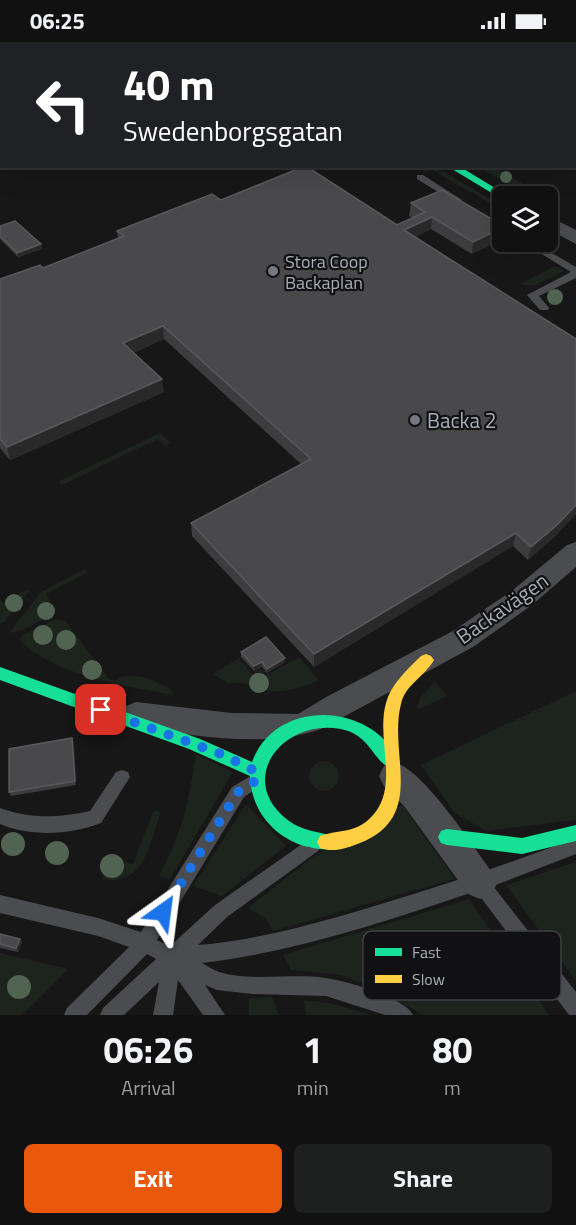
<!DOCTYPE html>
<meta charset="utf-8">
<style>
:root{--surface:#111;--page:#1e1f1f;--text:#f1f3f6;--muted:#9c9d9f;--line:#303131;--accent:#ea580c}
body{margin:0;font-family:"Titillium Web",sans-serif;background:var(--page);color:var(--text);height:100vh;display:flex;flex-direction:column;font-size:22px;white-space:nowrap}
*{box-sizing:border-box;margin:0}
p{font-size:20px;color:var(--muted)}
.icon{flex:none;width:33px;height:33px;fill:none;stroke:currentColor;stroke-width:2;stroke-linecap:round;stroke-linejoin:round}
.map{position:relative;height:973px;overflow:hidden}
.panel{display:flex;flex-direction:column;background:var(--surface);flex:1}
.panel>*{flex:none}
.banner{position:absolute;left:0px;top:0px;width:576px;height:126px;box-shadow:0 6px 24px #0002,0 0 0 2px var(--line);background:#202124;color:#fff;overflow:hidden}
.buttons{position:absolute;left:492px;top:144px;display:grid;gap:12px}
.buttons a{display:grid;place-items:center;width:66px;height:66px;border-radius:9px;background:var(--surface);box-shadow:0 6px 24px #0002,0 0 0 2px var(--line);font-size:30px}
.pin{position:absolute;display:grid;place-items:center;width:51px;height:51px;color:#fff;margin:-26px;border-radius:12px;box-shadow:0 3px 9px #0006}
.me{position:absolute;width:66px;margin:-33px;rotate:31deg;stroke-linejoin:round;filter:drop-shadow(0 0 4px #0008)}
.turn{display:flex;align-items:center;gap:21px;height:126px;padding:0 24px;font-size:27px}
.turn .icon{width:78px;height:78px;stroke-width:2.5}
.turn b{display:block;font-size:42px;line-height:51px}
.eta{display:flex;justify-content:space-evenly;align-items:center;height:102px;text-align:center}
.eta b{font-size:36px;font-weight:700;line-height:42px}
.cta{display:flex;gap:12px;margin-top:auto;padding:12px 24px}
.cta a{flex:1;height:69px;border-radius:9px;background:var(--accent);color:#fff;font-size:24px;font-weight:700;line-height:69px;text-align:center}
.cta a+a{background:var(--page);color:var(--text)}
.status{display:flex;justify-content:space-between;align-items:center;height:42px;padding:0 30px;background:var(--surface);direction:ltr}
.status svg{height:16px;fill:currentColor}
.map>svg:first-child{display:block}
.green{fill:#1d241e}
.lines{fill:none;stroke-linecap:round;stroke-linejoin:round}
.lane{fill:#4b4c50;fill-rule:evenodd}
.street{fill:#4b4c50;fill-rule:evenodd}
.fast{fill:#16e098;fill-rule:evenodd}
.slow{fill:#ffcf43;fill-rule:evenodd}
.tree{fill:#506451}
.wall{fill:#3d3d3f}
.shaded-wall{fill:#29292a}
.building{fill:#49494c;stroke:#58595d;stroke-width:1.5}
.route{stroke:#1a73e8;stroke-width:10;stroke-dasharray:0 18}
.poi-dot{fill:#757880;stroke:#111113;stroke-width:2}
.labels{text-anchor:middle;dominant-baseline:central;stroke-width:4.5;stroke-linejoin:round;paint-order:stroke}
.far-poi-label{font-size:18px;fill:#a8adb8;stroke:#111113;text-anchor:start}
.poi-label{font-size:21px;fill:#a8adb8;stroke:#111113;text-anchor:start}
.street-label{font-size:21px;fill:#a8adb8;stroke:#111113}
.key{fill:#111113;stroke:#3e4045;stroke-width:1.5}
.key-label{font-size:16px;fill:#a8adb8}
</style>
<div class="status"><b>06:25</b><svg viewBox="0 0 49 12"><path d="M0 12V9h3v3zM5 12V6h3v6zM10 12V3h3v9zM15 12V0h3v12zM26 1h20v11H26zM47 4h2v5h-2z"/></svg></div>
<div class="map">
<svg width="576" height="973" viewBox="0 0 576 973">
<rect width="100%" height="100%" fill="#171717"/>
<g class="green">
<path d="M416,125H436L502,164V175L496,171L502,168L432,128L425,130Z"/>
<path d="M478,125H493L546,154L528,153Z"/>
<path d="M555,224L564,229L534,244L520,242Z"/>
<path d="M160,391L170,401L165,404L158,397L62,443L59,439Z"/>
<path d="M85,527L87,531L46,552L56,571L20,589L9,591L41,550Z"/>
<path d="M26,548H30L4,580L0,581V557L3,561Z"/>
<path d="M56,577L65,579L109,637L115,639C129,626 159,639 172,649L173,653C122,643 59,635 19,598L24,592Z"/>
<path d="M299,615L319,638C304,645 288,650 271,649C259,649 240,636 229,642L213,632L239,616L252,632L261,627L266,633Z"/>
<path d="M435,639L447,654L417,668L420,656Z"/>
<path d="M576,649V778L486,789L455,771L421,723Z"/>
<path d="M196,712L233,730L170,837L159,834C183,788 188,763 196,712Z"/>
<circle cx="324" cy="734" r="15"/>
<path d="M246,762L286,804L222,854L193,844Z"/>
<path d="M402,763L455,837L273,889L266,877L248,866L311,816Z"/>
<path d="M158,768L160,772C149,803 144,845 102,837L110,816L133,822L153,770Z"/>
<path d="M576,820V939L506,843Z"/>
<path d="M469,857L549,973H423L377,947L341,933L291,928L283,913Z"/>
<path d="M0,911L68,927L22,973H0Z"/>
<path d="M272,955L279,973H249V956Z"/>
<path d="M304,958L329,961L373,973H306Z"/>
</g>
<g class="lines">
<g class="lane">
<path d="M0,122L2,124H7L0,128Z"/>
<path d="M417,133H423L462,158L454,160L417,137Z"/>
<path d="M522,200H533L576,225V236L539,254L549,266L548,268H540L527,253L571,230Z"/>
<path d="M122,728L128,730L130,735L101,781C70,793 31,795 0,782V766C30,777 59,776 90,769L116,730Z"/>
<path d="M254,732L260,734L262,739L260,744L244,755L157,898L170,904L215,863L312,795L318,797L321,803L318,809L227,875L198,903C261,898 321,880 381,862C447,842 512,821 576,796V812L493,844L576,950V973H569L476,849C387,879 296,910 202,921C208,924 213,928 219,930C252,940 292,931 325,936C344,938 406,956 413,973H385L326,954L252,952L217,948L205,943L225,973H203L178,938L173,973H153L159,940L124,973H100L103,966L156,917L147,912L87,973H64L67,966L129,905L98,894L0,871V853L98,876L141,890L232,745Z"/>
</g>
<g class="street">
<path d="M131,0H150L130,2Z"/>
<path d="M229,0H245L246,2H230Z"/>
<path d="M2,31V41L0,42V32Z"/>
<path d="M548,174L576,188V202L548,187Z"/>
<path d="M576,500V525L532,563L473,605L321,687C265,707 196,693 136,686L126,682L121,673L126,664L136,660L232,671L298,672L328,654L453,589L513,548L567,503Z"/>
<path d="M395,720C427,732 470,801 492,830L497,841L492,852L480,857L468,852L404,764L384,744L379,734L384,724Z"/>
</g>
<g class="fast">
<path d="M447,124H459L508,154L500,156Z"/>
<path d="M0,625L200,697L252,720C276,655 372,660 399,719L397,724L391,726C373,720 371,693 341,687C283,676 234,738 289,779C302,789 317,789 332,794L335,800L332,806C323,809 314,806 304,804C273,794 251,768 250,734L189,707L0,638Z"/>
<path d="M576,783V799L522,812L447,803L441,801L438,795L441,789L447,787L522,796Z"/>
</g>
<path class="slow" d="M426,612L431,614L434,618C425,634 405,643 401,662C388,712 427,774 360,801C348,806 333,811 320,806L317,800L320,794C336,788 353,791 367,779C403,749 375,700 386,661C391,642 407,628 421,614Z"/>
</g>
<g class="tree">
<circle cx="506" cy="135" r="6"/>
<circle cx="555" cy="255" r="8"/>
<circle cx="14" cy="561" r="9"/>
<circle cx="46" cy="569" r="9"/>
<circle cx="43" cy="593" r="10"/>
<circle cx="66" cy="598" r="10"/>
<circle cx="92" cy="628" r="10"/>
<circle cx="259" cy="641" r="10"/>
<circle cx="13" cy="802" r="12"/>
<circle cx="57" cy="811" r="12"/>
<circle cx="112" cy="824" r="12"/>
<circle cx="19" cy="945" r="12"/>
</g>
<g class="wall">
<path d="M574,24L576,25V117L574,116Z"/>
<path d="M221,158L397,183L413,176L409,174L411,161L502,183L472,212L431,187L415,195L576,297V472L554,495L528,518L513,504L314,625L192,494L191,481L301,422L164,297L133,311L164,350L10,418L0,406V237L43,226L118,197L117,189Z"/>
<path d="M0,184L41,202L42,207L18,215L0,197Z"/>
<path d="M241,610L285,616V620L267,631L262,625L254,629L241,615Z"/>
<path d="M74,701L76,743L11,754L9,750Z"/>
<path d="M0,892L20,897L22,900L18,910L0,906Z"/>
</g>
<g class="shaded-wall">
<path d="M432,175L431,187L403,200L404,188Z"/>
<path d="M502,186V198L472,212L473,200Z"/>
<path d="M41,202L42,207L18,215L17,211Z"/>
<path d="M163,284L164,297L125,314L123,301Z"/>
<path d="M162,337L164,350L10,418L7,405Z"/>
<path d="M576,463V472L554,495L528,518L531,505Z"/>
<path d="M516,491L513,504L314,625V612Z"/>
<path d="M285,616V620L267,631V627Z"/>
<path d="M262,620V625L254,629V624Z"/>
<path d="M72,696L74,701L76,743L75,739Z"/>
<path d="M20,897L22,900L18,910L16,906Z"/>
</g>
<g class="building">
<path d="M574,24L576,25V93H574Z"/>
<path d="M576,94V103H574V95Z"/>
<path d="M305,124H306L397,183L425,170L411,161L442,148L502,183V186L473,200L432,175L404,188L576,297V463L558,482L531,505L516,491L314,612L191,481L311,417L163,284L123,301L162,337L7,405L0,397V237L40,223L43,226L124,194L117,189L212,152L221,158Z"/>
<path d="M15,179L41,202L17,211L0,194V184Z"/>
<path d="M266,595L285,616L267,627L262,620L254,624L241,610Z"/>
<path d="M72,696L75,739L9,750V707Z"/>
<path d="M0,892L20,897L16,906L0,902Z"/>
</g>
<g class="lines">
<path class="route" d="M101,668L221,712L257,730V738L238,750L163,870"/>
</g>
<g class="poi-dot">
<circle cx="273" cy="229" r="6"/>
<circle cx="415" cy="378" r="6"/>
</g>
<g class="labels">
<g class="far-poi-label">
<text x="285" y="219">Stora Coop<tspan x="285" dy="21">Backaplan</tspan></text>
</g>
<g class="poi-label">
<text x="427" y="378">Backa 2</text>
</g>
<g class="street-label">
<text transform="translate(502 566) rotate(-35)">Backavägen</text>
</g>
</g>
<rect x="363" y="889" width="198" height="69" rx="9" class="key"/>
<rect x="375" y="906" width="27" height="8" fill="#16e098"/>
<rect x="375" y="933" width="27" height="8" fill="#ffcf43"/>
<g class="key-label">
<text x="412" y="916">Fast</text>
<text x="412" y="943">Slow</text>
</g>
</svg>
<div class="buttons">
<a><svg class="icon" aria-label="layers" viewBox="0 0 24 24"><path d="M12 4l9 5-9 5-9-5zM3 14l9 5 9-5"/></svg></a>
</div>
<div class="pin" style="left:101px;top:668px;background:#d93025"><svg class="icon" aria-label="arrive" viewBox="0 0 24 24"><path d="M6 21V4h12l-3 4 3 4H6"/></svg></div>
<svg class="me" style="left:163px;top:870px" viewBox="-20 -20 40 40"><path d="M0-17L14 15 0 8-14 15z" fill="#1a73e8" stroke="#fff" stroke-width="4"/></svg>
<div class="banner">
<div class="turn"><svg class="icon" aria-label="left" viewBox="0 0 24 24"><path d="M17 20v-9H6M10 6l-5 5 5 5"/></svg><div><b>40 m</b>Swedenborgsgatan</div></div>
</div>
</div>
<section class="panel">
<div class="eta">
<div><b>06:26</b><p>Arrival</p></div>
<div><b>1</b><p>min</p></div>
<div><b>80</b><p>m</p></div>
</div>
<div class="cta"><a>Exit</a><a>Share</a></div>
</section>
